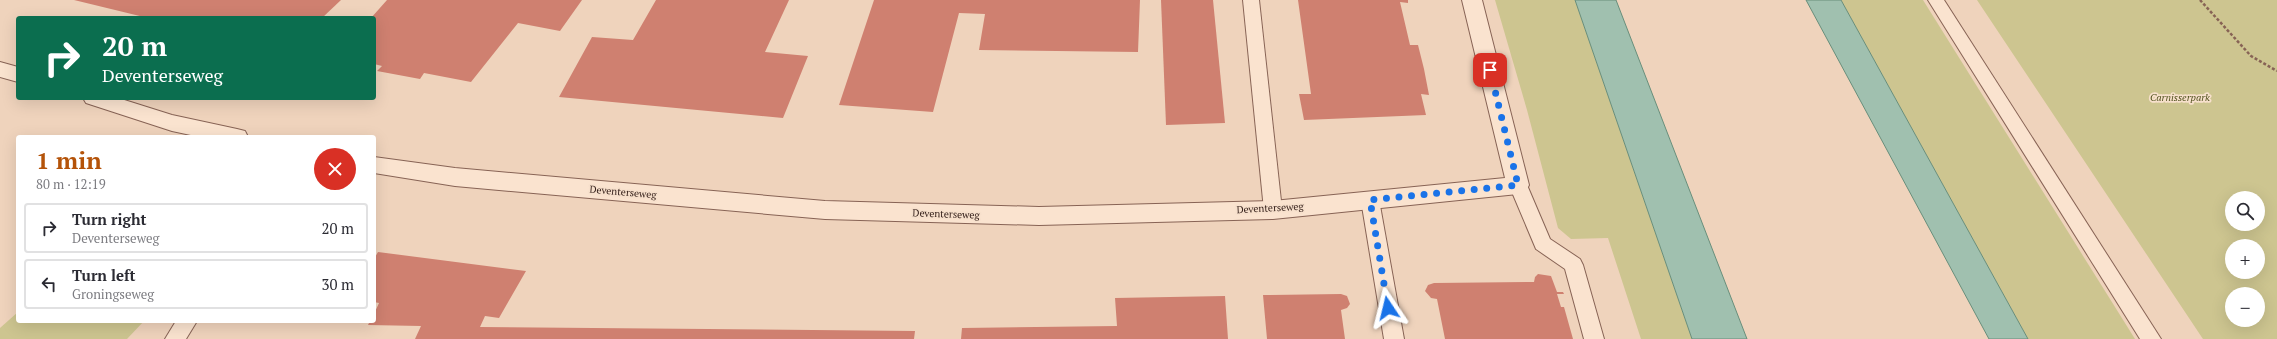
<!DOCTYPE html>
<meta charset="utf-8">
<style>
:root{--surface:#fff;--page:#f7f7f7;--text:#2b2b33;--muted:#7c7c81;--line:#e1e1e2;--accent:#b45309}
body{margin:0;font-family:"PT Serif",serif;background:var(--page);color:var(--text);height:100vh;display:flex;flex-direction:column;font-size:15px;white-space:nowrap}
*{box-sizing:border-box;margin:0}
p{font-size:13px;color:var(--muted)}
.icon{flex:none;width:22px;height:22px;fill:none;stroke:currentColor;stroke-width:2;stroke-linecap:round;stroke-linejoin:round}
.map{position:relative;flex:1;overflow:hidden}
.details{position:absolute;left:16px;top:135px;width:360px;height:188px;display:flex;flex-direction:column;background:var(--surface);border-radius:4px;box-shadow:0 4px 16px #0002}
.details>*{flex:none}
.top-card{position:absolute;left:16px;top:16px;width:360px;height:84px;border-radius:4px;box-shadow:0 4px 16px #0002;background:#0b6e4f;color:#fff;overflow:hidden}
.tools{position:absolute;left:2225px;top:191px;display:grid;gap:8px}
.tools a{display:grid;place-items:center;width:40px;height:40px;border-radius:50%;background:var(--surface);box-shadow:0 4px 16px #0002;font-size:20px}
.pin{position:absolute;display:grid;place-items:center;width:34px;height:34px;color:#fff;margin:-17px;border-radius:8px;box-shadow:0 2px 6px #0006}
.me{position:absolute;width:44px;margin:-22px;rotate:350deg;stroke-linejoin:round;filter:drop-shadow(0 0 3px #0008)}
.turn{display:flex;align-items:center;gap:14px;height:84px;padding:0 20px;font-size:18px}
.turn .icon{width:52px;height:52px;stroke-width:2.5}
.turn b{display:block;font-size:28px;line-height:34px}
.round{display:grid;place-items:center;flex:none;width:42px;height:42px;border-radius:21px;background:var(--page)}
.head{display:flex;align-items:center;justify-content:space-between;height:68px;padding:0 20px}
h1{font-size:24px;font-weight:700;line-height:30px;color:var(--accent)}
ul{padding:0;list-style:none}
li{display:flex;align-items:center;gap:12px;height:50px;margin:0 8px 6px;padding:0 12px;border:2px solid var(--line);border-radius:4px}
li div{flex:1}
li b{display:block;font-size:15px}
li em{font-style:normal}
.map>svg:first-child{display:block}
.green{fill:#cdc590;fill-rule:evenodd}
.water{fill:#a0c0af;stroke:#688e7b}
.building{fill:#cf8070}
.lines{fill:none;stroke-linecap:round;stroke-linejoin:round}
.service-casing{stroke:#876355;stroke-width:2}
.minor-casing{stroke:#876355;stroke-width:2}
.path{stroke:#876355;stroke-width:2.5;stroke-dasharray:3 2;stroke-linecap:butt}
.service{fill:#fae3cf;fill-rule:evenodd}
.minor{fill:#fae3cf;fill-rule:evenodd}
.route{stroke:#1a73e8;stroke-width:7;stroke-dasharray:0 12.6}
.labels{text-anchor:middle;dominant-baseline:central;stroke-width:3.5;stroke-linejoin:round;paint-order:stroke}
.park-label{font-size:10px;font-style:italic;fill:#535320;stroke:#f7e0cc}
.street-label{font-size:10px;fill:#36211b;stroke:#f7e0cc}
</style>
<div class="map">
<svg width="2277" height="339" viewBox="0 0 2277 339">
<rect width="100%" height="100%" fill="#efd3bc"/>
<g class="green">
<path d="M1495,0H1575L1692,339H1641L1608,238L1571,239L1558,228L1527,110Z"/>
<path d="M1841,0H1923L2135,339H2028Z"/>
<path d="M1977,0H2277V339H2203ZM2232,198H2258V224H2232ZM2232,246H2258V272H2232ZM2232,294H2258V320H2232Z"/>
<path d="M18,312V321H144L127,339H0V328Z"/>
</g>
<g class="water">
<path d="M1575,0H1616L1747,339H1692Z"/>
<path d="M1806,0H1841L2028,339H1989Z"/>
</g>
<g class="building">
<path d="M74,0H341L322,18H148Z"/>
<path d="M387,0H582L560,31L518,23L471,82L424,73L420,79L377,71L382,66L374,64V18H371Z"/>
<path d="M656,0H789L765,52L808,56L783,118L559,97L592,37L633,40Z"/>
<path d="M874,0H1140L1138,52L979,50L985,14L959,13L933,112L839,105Z"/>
<path d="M1161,0H1213L1225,123L1166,125Z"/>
<path d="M1298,0H1408V3L1400,2L1410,45H1418L1424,69L1429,95L1421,94L1426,115L1304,120L1299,94H1311Z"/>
<path d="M378,252L526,271L499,318L485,316L480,327L915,331L914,339H415L421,326L368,325L370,321H374V314L379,303L374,302V259Z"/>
<path d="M1538,274L1551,276L1557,292H1563L1564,294H1557L1561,307H1564L1573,339H1445L1437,299L1431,298L1425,291L1428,285L1434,283L1534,282L1535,277Z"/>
<path d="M1341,294L1347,296L1350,304L1347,308L1341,310L1345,339H1267L1263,295Z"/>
<path d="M1225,296L1228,339H961L962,328L1117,326L1115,298Z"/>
</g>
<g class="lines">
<g class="service-casing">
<g id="service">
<path d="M1243,0H1259L1282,210L1280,215L1273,217L1266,215L1264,210Z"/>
<path d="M1928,0H1944L2161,339H2140Z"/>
<path d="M1518,178L1524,180L1527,185L1550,239L1580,259L1583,265L1604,339H1584L1565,269L1536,249L1509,185L1512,180Z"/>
<path d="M1370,193L1376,195L1379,200L1404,339H1384L1361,200L1364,195Z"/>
<path d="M176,321H197L186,339H165Z"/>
</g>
</g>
<g class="minor-casing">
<g id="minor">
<path d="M1462,0H1482L1529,185L1526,191L1518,194L1273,219L1039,225L825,219L455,186L374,173V157L455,168L825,201L1039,207L1273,201L1505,178Z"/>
<path d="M0,62L18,67V82L0,77Z"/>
<path d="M83,98H118L172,115L237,129L245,131L248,137H200L172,131L86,103Z"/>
</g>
</g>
<path class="path" d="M2200,0L2251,56L2277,71"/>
<use href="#service" class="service"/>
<use href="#minor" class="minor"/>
</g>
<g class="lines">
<path class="route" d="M1388,308L1370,200L1518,185L1490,70"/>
</g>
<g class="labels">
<g class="park-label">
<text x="2180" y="97">Carnisserpark</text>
</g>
<g class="street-label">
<text transform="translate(623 192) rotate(5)">Deventerseweg</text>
<text transform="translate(1270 208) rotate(-3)">Deventerseweg</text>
<text transform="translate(946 214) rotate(2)">Deventerseweg</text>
</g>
</g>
</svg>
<div class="tools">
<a><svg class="icon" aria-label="search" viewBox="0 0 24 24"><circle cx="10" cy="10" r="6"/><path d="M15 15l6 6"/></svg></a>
<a>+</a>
<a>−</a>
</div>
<div class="pin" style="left:1490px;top:70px;background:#d93025"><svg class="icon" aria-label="arrive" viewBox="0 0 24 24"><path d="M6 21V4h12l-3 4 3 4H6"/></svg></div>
<svg class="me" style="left:1388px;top:308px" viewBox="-20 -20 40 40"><path d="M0-17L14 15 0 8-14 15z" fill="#1a73e8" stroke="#fff" stroke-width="4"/></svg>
<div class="top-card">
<div class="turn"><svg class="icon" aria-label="right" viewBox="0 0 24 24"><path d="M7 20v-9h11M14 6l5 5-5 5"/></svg><div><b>20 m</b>Deventerseweg</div></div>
</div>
<section class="details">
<div class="head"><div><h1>1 min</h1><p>80 m · 12:19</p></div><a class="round" style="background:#d93025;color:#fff"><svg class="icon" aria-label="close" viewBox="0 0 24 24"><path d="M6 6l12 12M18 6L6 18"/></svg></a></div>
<ul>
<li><svg class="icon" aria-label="right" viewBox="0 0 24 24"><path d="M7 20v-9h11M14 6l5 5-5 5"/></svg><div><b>Turn right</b><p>Deventerseweg</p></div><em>20 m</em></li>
<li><svg class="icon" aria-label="left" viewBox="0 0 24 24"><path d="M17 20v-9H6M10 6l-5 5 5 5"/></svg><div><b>Turn left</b><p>Groningseweg</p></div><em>30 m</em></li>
</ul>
</section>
</div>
